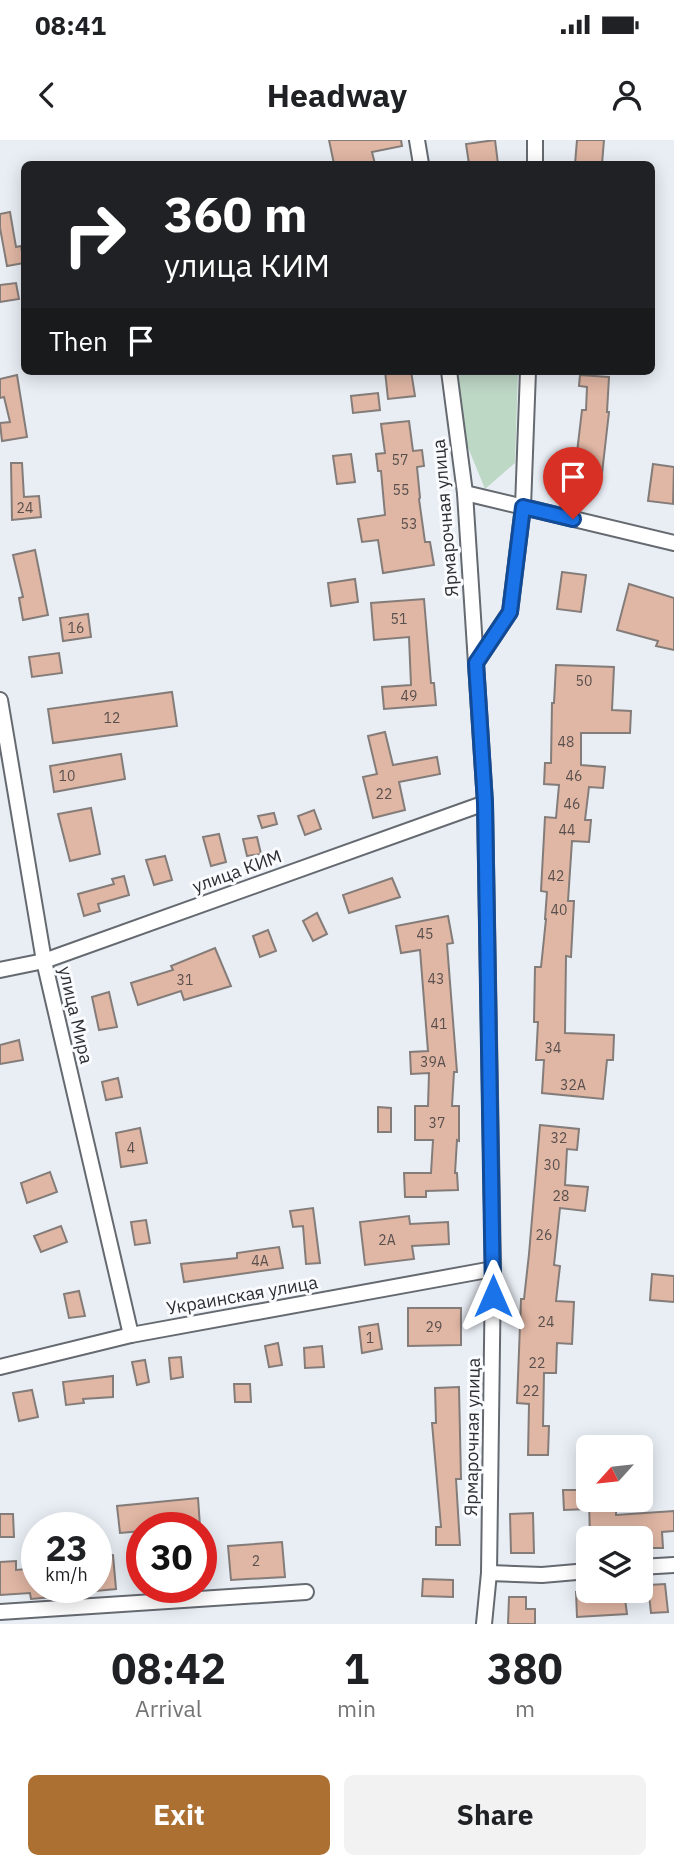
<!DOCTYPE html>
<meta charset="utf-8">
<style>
:root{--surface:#fff;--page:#f2f2f2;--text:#202124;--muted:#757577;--accent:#ac7033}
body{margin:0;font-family:"IBM Plex Sans",sans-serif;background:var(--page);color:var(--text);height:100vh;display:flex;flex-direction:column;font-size:26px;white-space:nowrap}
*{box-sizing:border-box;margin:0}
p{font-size:23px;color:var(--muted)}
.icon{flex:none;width:38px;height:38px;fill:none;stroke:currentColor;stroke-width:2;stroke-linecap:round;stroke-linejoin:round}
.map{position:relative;height:1484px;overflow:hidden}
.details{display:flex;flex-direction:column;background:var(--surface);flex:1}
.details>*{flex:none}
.top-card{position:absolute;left:21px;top:21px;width:634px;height:214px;border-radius:10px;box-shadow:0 4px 18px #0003;background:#202124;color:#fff;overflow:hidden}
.needle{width:46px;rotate:243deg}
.fabs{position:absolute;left:576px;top:1295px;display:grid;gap:14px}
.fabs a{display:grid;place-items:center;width:77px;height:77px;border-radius:10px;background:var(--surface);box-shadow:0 4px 18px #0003;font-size:35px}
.speed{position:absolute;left:21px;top:1372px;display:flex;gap:14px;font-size:35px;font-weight:700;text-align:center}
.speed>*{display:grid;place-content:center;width:91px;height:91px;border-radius:50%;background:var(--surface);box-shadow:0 4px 18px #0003;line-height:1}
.speed small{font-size:18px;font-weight:400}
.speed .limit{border:10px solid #d22;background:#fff;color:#111}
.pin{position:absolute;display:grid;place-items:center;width:60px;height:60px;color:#fff;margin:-72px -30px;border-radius:50% 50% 50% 0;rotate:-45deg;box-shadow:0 0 7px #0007}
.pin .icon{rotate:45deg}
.me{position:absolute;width:77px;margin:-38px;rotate:0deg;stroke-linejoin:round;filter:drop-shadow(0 0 5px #0008)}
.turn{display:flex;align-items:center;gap:24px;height:147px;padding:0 28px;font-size:32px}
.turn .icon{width:91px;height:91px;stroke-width:2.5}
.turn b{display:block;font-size:49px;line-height:60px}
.then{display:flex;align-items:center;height:66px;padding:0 28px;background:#0003;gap:14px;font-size:26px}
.eta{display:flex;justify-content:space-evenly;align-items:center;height:119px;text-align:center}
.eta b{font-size:42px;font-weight:700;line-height:49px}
.primary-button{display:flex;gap:14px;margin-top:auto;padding:14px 28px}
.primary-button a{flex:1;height:80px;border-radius:10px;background:var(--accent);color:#fff;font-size:28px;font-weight:700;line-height:80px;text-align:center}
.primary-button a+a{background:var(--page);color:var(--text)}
.status{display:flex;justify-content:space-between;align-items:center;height:49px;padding:0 35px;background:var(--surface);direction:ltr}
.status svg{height:19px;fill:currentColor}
header{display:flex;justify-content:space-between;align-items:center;height:91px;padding:0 28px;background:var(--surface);font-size:32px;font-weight:700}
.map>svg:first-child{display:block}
.green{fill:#bed8c6}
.building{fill:#e0b6a4;stroke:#847c79;stroke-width:2}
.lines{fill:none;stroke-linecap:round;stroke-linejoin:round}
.minor-casing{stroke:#656970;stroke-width:18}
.minor{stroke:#fff;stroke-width:14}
.route-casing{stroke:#114b97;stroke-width:18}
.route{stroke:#1a73e8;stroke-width:12}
.labels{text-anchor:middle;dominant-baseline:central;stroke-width:6;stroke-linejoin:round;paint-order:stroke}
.number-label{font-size:14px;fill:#59504e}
.street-label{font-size:18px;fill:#2c2e31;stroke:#f9fbfe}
</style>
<div class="status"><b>08:41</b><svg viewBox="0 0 49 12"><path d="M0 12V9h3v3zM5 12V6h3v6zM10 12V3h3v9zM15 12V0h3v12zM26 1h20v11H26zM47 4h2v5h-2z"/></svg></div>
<header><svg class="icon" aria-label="back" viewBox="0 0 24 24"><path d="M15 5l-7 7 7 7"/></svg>Headway<svg class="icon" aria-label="person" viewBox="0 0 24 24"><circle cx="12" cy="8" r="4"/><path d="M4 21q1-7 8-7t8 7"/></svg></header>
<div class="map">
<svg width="674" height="1484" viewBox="0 0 674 1484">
<rect width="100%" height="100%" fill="#e9eef5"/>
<path class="green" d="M456,231H518L515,323L485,349L465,300Z"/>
<g class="building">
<path d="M329,0H401L402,6L372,12L375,24H334Z"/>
<path d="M495,0L498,24H469L466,4Z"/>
<path d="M577,0H604L602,24H575Z"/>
<path d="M10,72L16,107L21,106L24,123L7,126L0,88V74Z"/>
<path d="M16,143L19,159L0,162V145Z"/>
<path d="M385,231H411L415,256L388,259Z"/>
<path d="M17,235L27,297L2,301L0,283L10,282L4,257L0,258V239Z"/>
<path d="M580,235L609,237L607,272H609L601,342L574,338L582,270H586L587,247L579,246Z"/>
<path d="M378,253L380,270L353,273L351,256Z"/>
<path d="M409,281L413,311L422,310L424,326L417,327L420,358L419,359L425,402H430L434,425L383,433L378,400L362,402L358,379L385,375L381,331H378L376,314L385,313L381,284Z"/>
<path d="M351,314L355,342L337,344L333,316Z"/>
<path d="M11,323H22L24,357L39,356L41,377L12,380Z"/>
<path d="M653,324L674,327L673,364L648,361Z"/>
<path d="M35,410L48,475L23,480L19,458L23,457L13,415Z"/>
<path d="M562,432L586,435L581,472L557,469Z"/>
<path d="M355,439L358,462L331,466L328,443Z"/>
<path d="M629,444L674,458V510L656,506L658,501L617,490Z"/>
<path d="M424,459L431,543H434L436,565L384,569L382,547L411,545L409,497L374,500L371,463Z"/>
<path d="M88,474L91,497L63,501L60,478Z"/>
<path d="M59,513L62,533L32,537L29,517Z"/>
<path d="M556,525L614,527L612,570L631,571L630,593H581V625L605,627L603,648L589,647L585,680H591L589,702L572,701L568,761H574L571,817L566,816L565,893L614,895L613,920H607L603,959L542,953L544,920H536L538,882H534L535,827H541L546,779H545L547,752L541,751L545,677L556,678L559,645L544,644L545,623H551L552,563H554Z"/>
<path d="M172,552L177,586L53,603L48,569Z"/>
<path d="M385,592L393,625L437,617L440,634L399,642L405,670L373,678L363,637L377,634L368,596Z"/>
<path d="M121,614L125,639L54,652L50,626Z"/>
<path d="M91,668L100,714L70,721L58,674Z"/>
<path d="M314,670L321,689L305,695L298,676Z"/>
<path d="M274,673L277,684L262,688L258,676Z"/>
<path d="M219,694L226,722L211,726L203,697Z"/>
<path d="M257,697L261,714L247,716L243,699Z"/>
<path d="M165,716L172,740L154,745L146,720Z"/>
<path d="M124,736L129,755L98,764L100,771L84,776L78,754L114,744L112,739Z"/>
<path d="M392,738L400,757L349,773L343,755Z"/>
<path d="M317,773L327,794L313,801L303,781Z"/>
<path d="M448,776L453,803L447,804L457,932H454L452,966H459V1001L457,1000L455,1033H457L458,1050L426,1051V1057H405L404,1033H431L433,1000H415V966H428L429,933L411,934L410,912L428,911L420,810L401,813L396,786Z"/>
<path d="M268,790L276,811L260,817L253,796Z"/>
<path d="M215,808L231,846L184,860L181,851L138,865L131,843L173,830L171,826Z"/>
<path d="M109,852L117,887L99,890L92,857Z"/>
<path d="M19,900L23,920L0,924V905Z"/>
<path d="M118,938L122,957L106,960L102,942Z"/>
<path d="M378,967L391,968V992H378Z"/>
<path d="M540,985L579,989L577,1010L567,1009L565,1045L588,1047L585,1071L560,1068L554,1125L560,1126L556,1161L574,1162L572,1204L557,1203L556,1233H544L543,1286H549L548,1315H528L529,1264L517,1263L521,1159H524L529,1114Z"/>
<path d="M140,988L147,1023L121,1027L116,993Z"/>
<path d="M50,1032L57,1052L27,1063L21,1043Z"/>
<path d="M313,1068L320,1123L306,1124L303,1086L293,1087L290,1071Z"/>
<path d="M409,1076L410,1084L448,1082L449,1104L412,1106L414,1119L365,1125L360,1082Z"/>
<path d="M146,1080L150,1103L135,1105L131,1082Z"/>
<path d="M61,1086L67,1102L41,1112L34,1096Z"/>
<path d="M279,1107L283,1128L184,1142L181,1124L237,1118V1113Z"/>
<path d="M652,1134L674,1136V1162L650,1160Z"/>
<path d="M79,1151L85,1176L69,1178L64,1154Z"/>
<path d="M408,1168H461V1205L408,1206Z"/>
<path d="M378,1184L382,1209L362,1213L359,1187Z"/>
<path d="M278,1203L282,1225L269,1227L265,1206Z"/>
<path d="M322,1206L324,1227L305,1228L304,1208Z"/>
<path d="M181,1217L183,1237L171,1239L169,1218Z"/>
<path d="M145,1220L149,1242L137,1245L132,1222Z"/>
<path d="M113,1236V1257L83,1259L84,1263L66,1265L63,1242Z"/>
<path d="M234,1244H250L251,1262H235Z"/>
<path d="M459,1247L461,1339H456L460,1405H436V1387H441L432,1283H436L435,1248Z"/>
<path d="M32,1250L38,1277L19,1281L13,1253Z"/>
<path d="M563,1350H588V1369L564,1370Z"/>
<path d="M198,1358L200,1386L142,1388V1391L120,1393L117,1366Z"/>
<path d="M589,1360H616V1375L674,1371V1391L662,1392L663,1408H640V1398H590Z"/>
<path d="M533,1373L534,1413H511L510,1374Z"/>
<path d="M0,1374H13L14,1397H0Z"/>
<path d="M282,1402L285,1437L231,1440L228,1406Z"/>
<path d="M113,1415L116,1449L96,1451V1417Z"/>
<path d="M16,1421V1430L37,1428V1447H66V1456L31,1459L30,1453L0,1455V1422Z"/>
<path d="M423,1439L453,1440V1457L422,1456Z"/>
<path d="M665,1444L668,1472L651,1473L648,1445Z"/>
<path d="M624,1451L627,1474L577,1477L576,1452Z"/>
<path d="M509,1457H526V1469H535V1484H508Z"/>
</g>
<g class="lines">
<g class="minor-casing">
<g id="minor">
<path d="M417,0L421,24"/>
<path d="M535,24V0"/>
<path d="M449,231L465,353L485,663L493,1129L489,1433L484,1484"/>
<path d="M465,353L674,403"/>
<path d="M476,523L510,472L523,367L528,231"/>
<path d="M0,560L44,821L131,1195"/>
<path d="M0,830L44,821L485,663"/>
<path d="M0,1227L131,1195L493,1129"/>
<path d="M640,1427L674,1425"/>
<path d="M489,1433L542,1435L588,1431"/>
<path d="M0,1472L306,1452"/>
</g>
</g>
<use href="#minor" class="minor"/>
</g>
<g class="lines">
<g class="route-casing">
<path id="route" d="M493,1156L485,663L476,523L510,472L523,367L573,379"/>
</g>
<use href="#route" class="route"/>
</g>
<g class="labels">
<g class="number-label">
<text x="400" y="320">57</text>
<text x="401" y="350">55</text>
<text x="25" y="368">24</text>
<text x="409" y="384">53</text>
<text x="399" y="479">51</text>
<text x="76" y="488">16</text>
<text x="584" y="541">50</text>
<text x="409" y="556">49</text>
<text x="112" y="578">12</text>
<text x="566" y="602">48</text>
<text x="67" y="636">10</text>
<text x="574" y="636">46</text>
<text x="384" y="654">22</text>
<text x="572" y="664">46</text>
<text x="567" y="690">44</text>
<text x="556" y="736">42</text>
<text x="559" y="770">40</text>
<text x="425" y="794">45</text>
<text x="436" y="839">43</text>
<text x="185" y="840">31</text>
<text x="439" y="884">41</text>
<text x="553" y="908">34</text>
<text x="433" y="922">39А</text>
<text x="573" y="945">32А</text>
<text x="437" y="983">37</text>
<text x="559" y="998">32</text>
<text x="131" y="1008">4</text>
<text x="552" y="1025">30</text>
<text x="561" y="1056">28</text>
<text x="544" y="1095">26</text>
<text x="387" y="1100">2А</text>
<text x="260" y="1121">4А</text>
<text x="546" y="1182">24</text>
<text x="434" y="1187">29</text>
<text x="370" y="1198">1</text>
<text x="537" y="1223">22</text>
<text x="531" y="1251">22</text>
<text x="256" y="1421">2</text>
</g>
<g class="street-label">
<text transform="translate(445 378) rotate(-95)">Ярмарочная улица</text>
<text transform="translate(237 731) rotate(-20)">улица КИМ</text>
<text transform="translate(76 875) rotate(77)">улица Мира</text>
<text transform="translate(242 1155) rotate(-10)">Украинская улица</text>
<text transform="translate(472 1297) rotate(-89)">Ярмарочная улица</text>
</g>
</g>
</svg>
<div class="fabs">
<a><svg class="needle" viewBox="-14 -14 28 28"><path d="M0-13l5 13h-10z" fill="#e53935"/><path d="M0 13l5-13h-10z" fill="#757577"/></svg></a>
<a><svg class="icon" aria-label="layers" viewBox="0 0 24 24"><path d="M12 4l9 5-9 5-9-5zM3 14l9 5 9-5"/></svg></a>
</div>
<div class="speed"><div>23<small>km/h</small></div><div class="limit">30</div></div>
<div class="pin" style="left:573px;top:379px;background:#d93025"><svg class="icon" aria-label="arrive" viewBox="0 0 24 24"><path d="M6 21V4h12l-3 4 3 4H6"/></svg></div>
<svg class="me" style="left:493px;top:1156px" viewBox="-20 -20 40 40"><path d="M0-17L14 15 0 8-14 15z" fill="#1a73e8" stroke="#fff" stroke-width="4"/></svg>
<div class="top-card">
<div class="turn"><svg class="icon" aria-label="right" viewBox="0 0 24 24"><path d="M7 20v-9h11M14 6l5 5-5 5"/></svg><div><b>360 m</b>улица КИМ</div></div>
<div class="then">Then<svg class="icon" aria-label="arrive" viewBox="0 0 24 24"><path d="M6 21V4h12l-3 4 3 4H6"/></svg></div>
</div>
</div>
<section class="details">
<div class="eta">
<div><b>08:42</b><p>Arrival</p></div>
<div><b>1</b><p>min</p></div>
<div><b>380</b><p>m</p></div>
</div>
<div class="primary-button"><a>Exit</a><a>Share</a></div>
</section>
